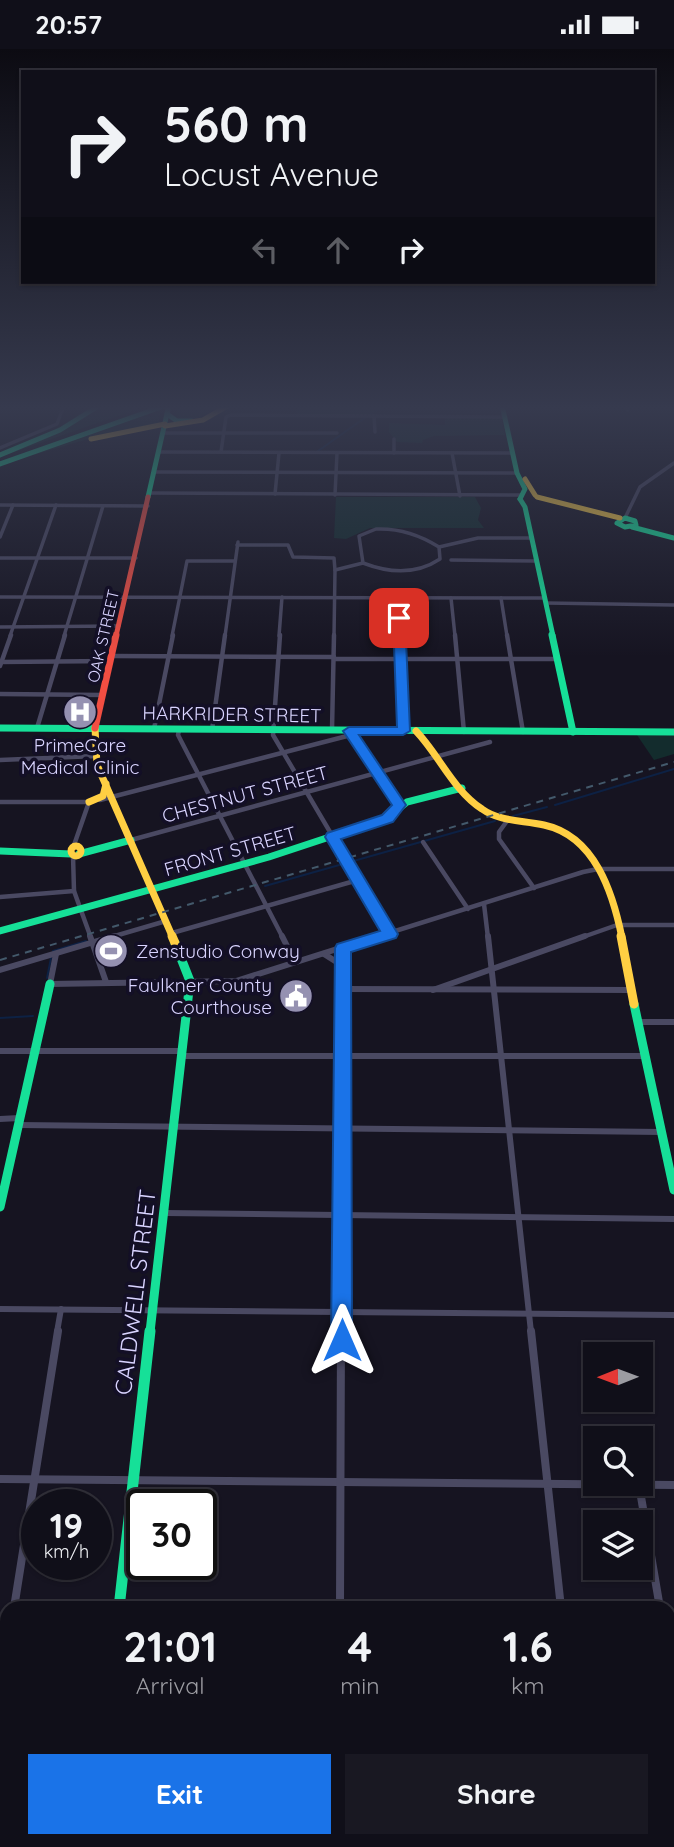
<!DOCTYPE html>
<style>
:root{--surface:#100f19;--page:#191822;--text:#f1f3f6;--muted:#9c9ca2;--line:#302f38;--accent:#1a73e8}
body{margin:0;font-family:Quicksand,sans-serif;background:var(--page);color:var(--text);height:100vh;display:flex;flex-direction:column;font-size:26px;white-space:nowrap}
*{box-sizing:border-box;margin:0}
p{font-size:23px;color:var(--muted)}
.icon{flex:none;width:38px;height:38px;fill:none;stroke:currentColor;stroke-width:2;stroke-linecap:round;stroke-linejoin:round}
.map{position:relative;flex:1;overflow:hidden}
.details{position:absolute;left:0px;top:1552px;width:676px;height:247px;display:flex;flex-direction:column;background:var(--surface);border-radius:21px 21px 0 0;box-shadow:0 2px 5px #0004,0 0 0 2px var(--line)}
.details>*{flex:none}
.guide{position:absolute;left:21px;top:21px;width:634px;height:214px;border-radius:0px;box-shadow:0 2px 5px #0004,0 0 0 2px var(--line);background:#100f19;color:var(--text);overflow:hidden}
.needle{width:46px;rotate:269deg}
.tools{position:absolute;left:583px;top:1293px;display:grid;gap:14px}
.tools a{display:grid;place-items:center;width:70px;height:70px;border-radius:0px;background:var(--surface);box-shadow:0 2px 5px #0004,0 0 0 2px var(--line);font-size:35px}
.speed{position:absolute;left:21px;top:1440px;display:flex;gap:14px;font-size:35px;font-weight:700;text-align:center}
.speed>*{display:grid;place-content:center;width:91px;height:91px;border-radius:50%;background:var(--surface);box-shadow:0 2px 5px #0004,0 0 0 2px var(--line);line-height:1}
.speed small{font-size:18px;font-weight:400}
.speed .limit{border:4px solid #111;border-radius:10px;background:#fff;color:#111}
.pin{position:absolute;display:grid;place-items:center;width:60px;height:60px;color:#fff;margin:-30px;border-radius:14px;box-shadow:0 4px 10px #0006}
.me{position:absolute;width:77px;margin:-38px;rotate:0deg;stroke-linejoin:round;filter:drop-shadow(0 0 5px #0008)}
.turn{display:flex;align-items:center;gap:24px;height:147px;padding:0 28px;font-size:32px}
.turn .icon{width:91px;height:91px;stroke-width:2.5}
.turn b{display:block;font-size:49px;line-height:60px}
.lanes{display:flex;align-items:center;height:66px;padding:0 28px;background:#0003;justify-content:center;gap:35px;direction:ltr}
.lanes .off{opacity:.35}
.eta{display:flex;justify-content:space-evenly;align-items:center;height:119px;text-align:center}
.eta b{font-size:42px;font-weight:700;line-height:49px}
.primary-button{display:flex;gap:14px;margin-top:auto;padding:14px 28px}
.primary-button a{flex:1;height:80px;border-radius:0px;background:var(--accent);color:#fff;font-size:28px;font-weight:700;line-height:80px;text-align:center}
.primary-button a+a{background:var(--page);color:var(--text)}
.status{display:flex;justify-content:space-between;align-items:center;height:49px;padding:0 35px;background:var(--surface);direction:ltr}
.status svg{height:19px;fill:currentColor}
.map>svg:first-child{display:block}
.green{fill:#132c2d}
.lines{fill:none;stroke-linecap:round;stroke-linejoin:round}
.stream-far1{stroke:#0d2144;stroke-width:2}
.stream{stroke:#0d2144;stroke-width:2.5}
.street-far3{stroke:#4a4962;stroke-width:3.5}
.street-far2{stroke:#4a4962;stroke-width:4.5}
.street-far1{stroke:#4a4962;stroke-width:6}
.street{stroke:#4a4962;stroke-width:8}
.fast-far3{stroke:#16e098;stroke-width:5}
.fast-far2{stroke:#16e098;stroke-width:7}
.fast-far1{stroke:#16e098;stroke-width:9}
.fast{stroke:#16e098;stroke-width:11}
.slow-far3{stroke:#ffcf43;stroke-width:5}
.slow-far2{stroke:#ffcf43;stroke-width:7}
.slow-far1{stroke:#ffcf43;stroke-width:9}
.slow{stroke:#ffcf43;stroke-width:11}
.jam-far1{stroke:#f24e42;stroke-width:5}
.jam{stroke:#f24e42;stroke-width:7}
.rail{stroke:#43596b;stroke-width:2;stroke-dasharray:7 6;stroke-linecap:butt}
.route{fill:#1a73e8;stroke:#114b97;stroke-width:2}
.labels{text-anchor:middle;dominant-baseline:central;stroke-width:7;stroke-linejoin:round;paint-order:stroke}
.far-street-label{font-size:16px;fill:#d9d4ff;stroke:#130f26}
.street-label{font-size:19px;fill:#d9d4ff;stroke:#130f26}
.poi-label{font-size:19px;fill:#d9d4ff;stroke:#130f26}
.near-street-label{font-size:23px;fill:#d9d4ff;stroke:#130f26}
</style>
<div class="status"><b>20:57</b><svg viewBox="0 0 49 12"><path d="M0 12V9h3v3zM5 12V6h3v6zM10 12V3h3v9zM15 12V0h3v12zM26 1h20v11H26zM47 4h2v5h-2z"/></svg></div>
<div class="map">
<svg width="674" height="1798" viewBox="0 0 674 1798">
<rect width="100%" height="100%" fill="#161421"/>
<g class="green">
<path d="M102,356H149L0,408L72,376Z"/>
<path d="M178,356H222L198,369L181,372L176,367Z"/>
<path d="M297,356H384L372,366L297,365Z"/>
<path d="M161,361L158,375L112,383L30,407L147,366L151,368L153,363Z"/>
<path d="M445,368L502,369L505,386L434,387L423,391L422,394L397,393L389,383V374L445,376Z"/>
<path d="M336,448H475L481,459L478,471L484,479H370L346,490L334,489Z"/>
<path d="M637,686H674V705L654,711Z"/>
</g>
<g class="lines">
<g class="stream-far1">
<path d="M318,402L383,356"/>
<path d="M555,756L674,720"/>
<path d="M513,767L547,758"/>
<path d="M265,837L495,772"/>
<path d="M53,902L86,892"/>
<path d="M47,929L51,909"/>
<path d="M0,969L33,967"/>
</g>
<path class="stream" d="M668,1734H674"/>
<g class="street-far3">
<path d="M625,356L628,361"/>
<path d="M374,367L375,383"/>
<path d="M163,384H337"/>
<path d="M394,390V404"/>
<path d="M0,399L57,375L64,356"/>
<path d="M160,403L513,404"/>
<path d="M221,403L226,368L231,366L505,368"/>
<path d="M452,404L460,447"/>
<path d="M156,423L517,424"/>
<path d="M151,444L520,446"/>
<path d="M275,445L279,404"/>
<path d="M335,446L337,404"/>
<path d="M0,456L148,457"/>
<path d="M625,469L640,438L674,414"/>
<path d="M376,480C399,479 420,486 439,498L440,510C416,526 389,524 363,514L359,487Z"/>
<path d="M0,488L13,456"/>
<path d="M237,496H288L293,508L334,509L335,521"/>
<path d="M439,498L478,489H532"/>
<path d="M0,509H136"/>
<path d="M451,511L537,512"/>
<path d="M0,548L544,549"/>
<path d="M398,548L399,587"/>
<path d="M451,549L455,587"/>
<path d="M501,549L507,587"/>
<path d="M546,554L674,556"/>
<path d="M0,578L119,577"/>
<path d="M10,587L56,456"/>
<path d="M64,587L103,457"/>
<path d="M172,587L187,512H235"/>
<path d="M225,587L238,493"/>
<path d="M279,587L282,548"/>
<path d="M334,587L335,521L363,514"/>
</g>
<g class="street-far2">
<path d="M280,586L273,686L390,885"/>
<path d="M399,586L403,682"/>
<path d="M455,586L464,683"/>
<path d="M507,586L523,683"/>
<path d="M112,607L334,608"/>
<path d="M334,610H557"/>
<path d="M0,613L111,612"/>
<path d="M0,617L11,586"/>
<path d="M0,645L103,646"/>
<path d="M37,679L65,586"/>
<path d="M154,680L173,586"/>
<path d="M179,681L178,686L283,889"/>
<path d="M212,681L225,586"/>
<path d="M332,681L334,586"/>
<path d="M350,684L399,756"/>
<path d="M0,711L96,707"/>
<path d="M100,751L351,686"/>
<path d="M0,753H90"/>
<path d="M507,772L499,783V790L534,839"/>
<path d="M131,791L490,693"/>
<path d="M423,793L468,860"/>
<path d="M73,799L89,753"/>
<path d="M73,806L74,842L91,889"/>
<path d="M0,848L74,842"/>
<path d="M484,855L488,889"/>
<path d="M172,884L358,831"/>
<path d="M108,889L166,872"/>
<path d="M373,889L583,823L598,820H674"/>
<path d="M580,889L617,876H674"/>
</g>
<g class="street-far1">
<path d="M90,887L106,933"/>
<path d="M282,887L295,913"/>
<path d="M488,887L531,1283"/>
<path d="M56,905L50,935L236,932L378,887"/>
<path d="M324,905L343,917"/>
<path d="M0,921L114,887"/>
<path d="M342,940L631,941"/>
<path d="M433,941L585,887"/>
<path d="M639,973H674"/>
<path d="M0,1002H181"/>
<path d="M181,1007H646"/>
<path d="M0,1070L19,1069"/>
<path d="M18,1076L662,1083"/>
<path d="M164,1164L674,1170"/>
<path d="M0,1260L674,1266"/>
<path d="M57,1283L61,1260"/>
<path d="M341,1283L343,899"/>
</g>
<g class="street">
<path d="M531,1282L561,1559"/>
<path d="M0,1430L674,1436"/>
<path d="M639,1436L660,1559"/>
<path d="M14,1559L58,1282"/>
<path d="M340,1559L341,1282"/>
<path d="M668,1608L674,1640"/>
<path d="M0,1640L7,1599"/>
<path d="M668,1647H674"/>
<path d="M587,1792V1798"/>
<path d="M338,1798L339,1792"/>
</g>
<g class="fast-far3">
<path d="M502,356L517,424L525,440L520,450"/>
<path d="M167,365L177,372H192"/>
<path d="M0,406L60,381L100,356"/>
<path d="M0,415L167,356"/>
<path d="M148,448L169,356"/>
<path d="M520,450L525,458L553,587"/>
<path d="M625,469L635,472L636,476L625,478L617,474Z"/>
<path d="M632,478L674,489"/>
</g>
<g class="fast-far2">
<path d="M552,586L573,683"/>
<path d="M0,679L674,683"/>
<path d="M0,802L71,805"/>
<path d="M79,805L131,791"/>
<path d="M0,882L269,808L387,769L407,753L462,739"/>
</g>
<g class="fast-far1">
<path d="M634,955L674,1141"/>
<path d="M0,1158L50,935"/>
<path d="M150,1283L190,932L175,894"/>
</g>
<path class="fast" d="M119,1559L150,1282"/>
<g class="slow-far3">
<path d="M165,377L203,371L229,356"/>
<path d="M91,390L165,375"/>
<path d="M525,430L535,446"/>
<path d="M537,448L620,469"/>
</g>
<g class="slow-far2">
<path d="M95,679L97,716L173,889"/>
<path d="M416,682C439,706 453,741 482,760C500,773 523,771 544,776C595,787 613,844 622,889"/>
<path d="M89,753L103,747L106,735"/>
<circle cx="76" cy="802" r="5"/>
</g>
<g class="slow-far1">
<path d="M172,887L175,894"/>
<path d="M621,887L634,955"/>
</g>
<path class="slow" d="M89,1798L90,1792"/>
<path class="jam-far1" d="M116,587L148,448"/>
<path class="jam" d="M95,679L116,586"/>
<path class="rail" d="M0,911L674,713"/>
</g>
<linearGradient id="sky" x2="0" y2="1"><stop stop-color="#0c0b12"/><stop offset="0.59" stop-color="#363a4e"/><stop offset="1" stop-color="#363a4e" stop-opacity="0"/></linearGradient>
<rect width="674" height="608" fill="url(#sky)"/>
<path class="route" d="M399,565L405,569L410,682L403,686H359L406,756L393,773L341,790L398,885L396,889L351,903L352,1291L349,1299L342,1302L334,1299L331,1291L335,899L337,895L380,882L325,788L327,784L382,766L392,756L343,682L349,678H397L393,569Z"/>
<defs>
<g id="hospital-disc" transform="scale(1.75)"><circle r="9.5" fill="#9591b1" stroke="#130f26"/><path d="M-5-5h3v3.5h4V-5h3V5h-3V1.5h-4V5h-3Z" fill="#fff"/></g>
<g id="stadium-disc" transform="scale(1.75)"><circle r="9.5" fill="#9591b1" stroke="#130f26"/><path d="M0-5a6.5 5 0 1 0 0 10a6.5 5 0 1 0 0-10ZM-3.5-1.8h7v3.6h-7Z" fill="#fff"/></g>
<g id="civic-disc" transform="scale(1.75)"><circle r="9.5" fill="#9591b1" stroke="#130f26"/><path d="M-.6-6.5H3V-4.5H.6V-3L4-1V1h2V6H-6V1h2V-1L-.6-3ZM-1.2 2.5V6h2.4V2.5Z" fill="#fff"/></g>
</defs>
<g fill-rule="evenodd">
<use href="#hospital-disc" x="80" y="663"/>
<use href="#stadium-disc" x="111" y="902"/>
<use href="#civic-disc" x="296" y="947"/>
</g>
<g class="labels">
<g class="far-street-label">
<text transform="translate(103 587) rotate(-77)">OAK STREET</text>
</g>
<g class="street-label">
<text transform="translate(232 665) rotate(1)">HARKRIDER STREET</text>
<text transform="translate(245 745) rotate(-15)">CHESTNUT STREET</text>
<text transform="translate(230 802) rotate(-16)">FRONT STREET</text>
</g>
<g class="poi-label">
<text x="80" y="696">PrimeCare<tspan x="80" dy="22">Medical Clinic</tspan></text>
<text x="136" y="902" text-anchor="start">Zenstudio Conway</text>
<text x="272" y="936" text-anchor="end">Faulkner County<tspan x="272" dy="22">Courthouse</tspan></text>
</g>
<g class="near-street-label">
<text transform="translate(135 1243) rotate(-83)">CALDWELL STREET</text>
</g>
</g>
</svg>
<div class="tools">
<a><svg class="needle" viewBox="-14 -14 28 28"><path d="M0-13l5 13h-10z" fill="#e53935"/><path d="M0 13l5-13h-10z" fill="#9c9ca2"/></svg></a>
<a><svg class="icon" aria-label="search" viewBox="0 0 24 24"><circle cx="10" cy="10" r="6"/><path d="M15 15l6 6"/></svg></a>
<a><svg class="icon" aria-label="layers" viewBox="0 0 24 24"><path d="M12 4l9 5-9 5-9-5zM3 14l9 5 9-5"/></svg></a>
</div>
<div class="speed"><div>19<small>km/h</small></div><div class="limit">30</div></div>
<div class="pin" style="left:399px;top:569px;background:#d93025"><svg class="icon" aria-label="arrive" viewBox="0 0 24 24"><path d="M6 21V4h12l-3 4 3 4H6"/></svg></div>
<svg class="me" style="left:342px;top:1291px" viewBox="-20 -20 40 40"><path d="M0-17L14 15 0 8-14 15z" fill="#1a73e8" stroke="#fff" stroke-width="4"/></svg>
<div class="guide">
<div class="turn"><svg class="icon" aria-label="right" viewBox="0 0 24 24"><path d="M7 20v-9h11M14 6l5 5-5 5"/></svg><div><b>560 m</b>Locust Avenue</div></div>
<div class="lanes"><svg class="icon off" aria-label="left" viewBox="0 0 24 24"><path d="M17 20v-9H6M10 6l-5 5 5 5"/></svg><svg class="icon off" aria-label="ahead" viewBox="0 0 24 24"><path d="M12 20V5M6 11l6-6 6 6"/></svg><svg class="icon" aria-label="right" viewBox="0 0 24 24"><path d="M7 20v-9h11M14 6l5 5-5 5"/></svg></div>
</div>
<section class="details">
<div class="eta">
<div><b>21:01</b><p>Arrival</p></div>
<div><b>4</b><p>min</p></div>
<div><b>1.6</b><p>km</p></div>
</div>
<div class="primary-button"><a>Exit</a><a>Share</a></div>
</section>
</div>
